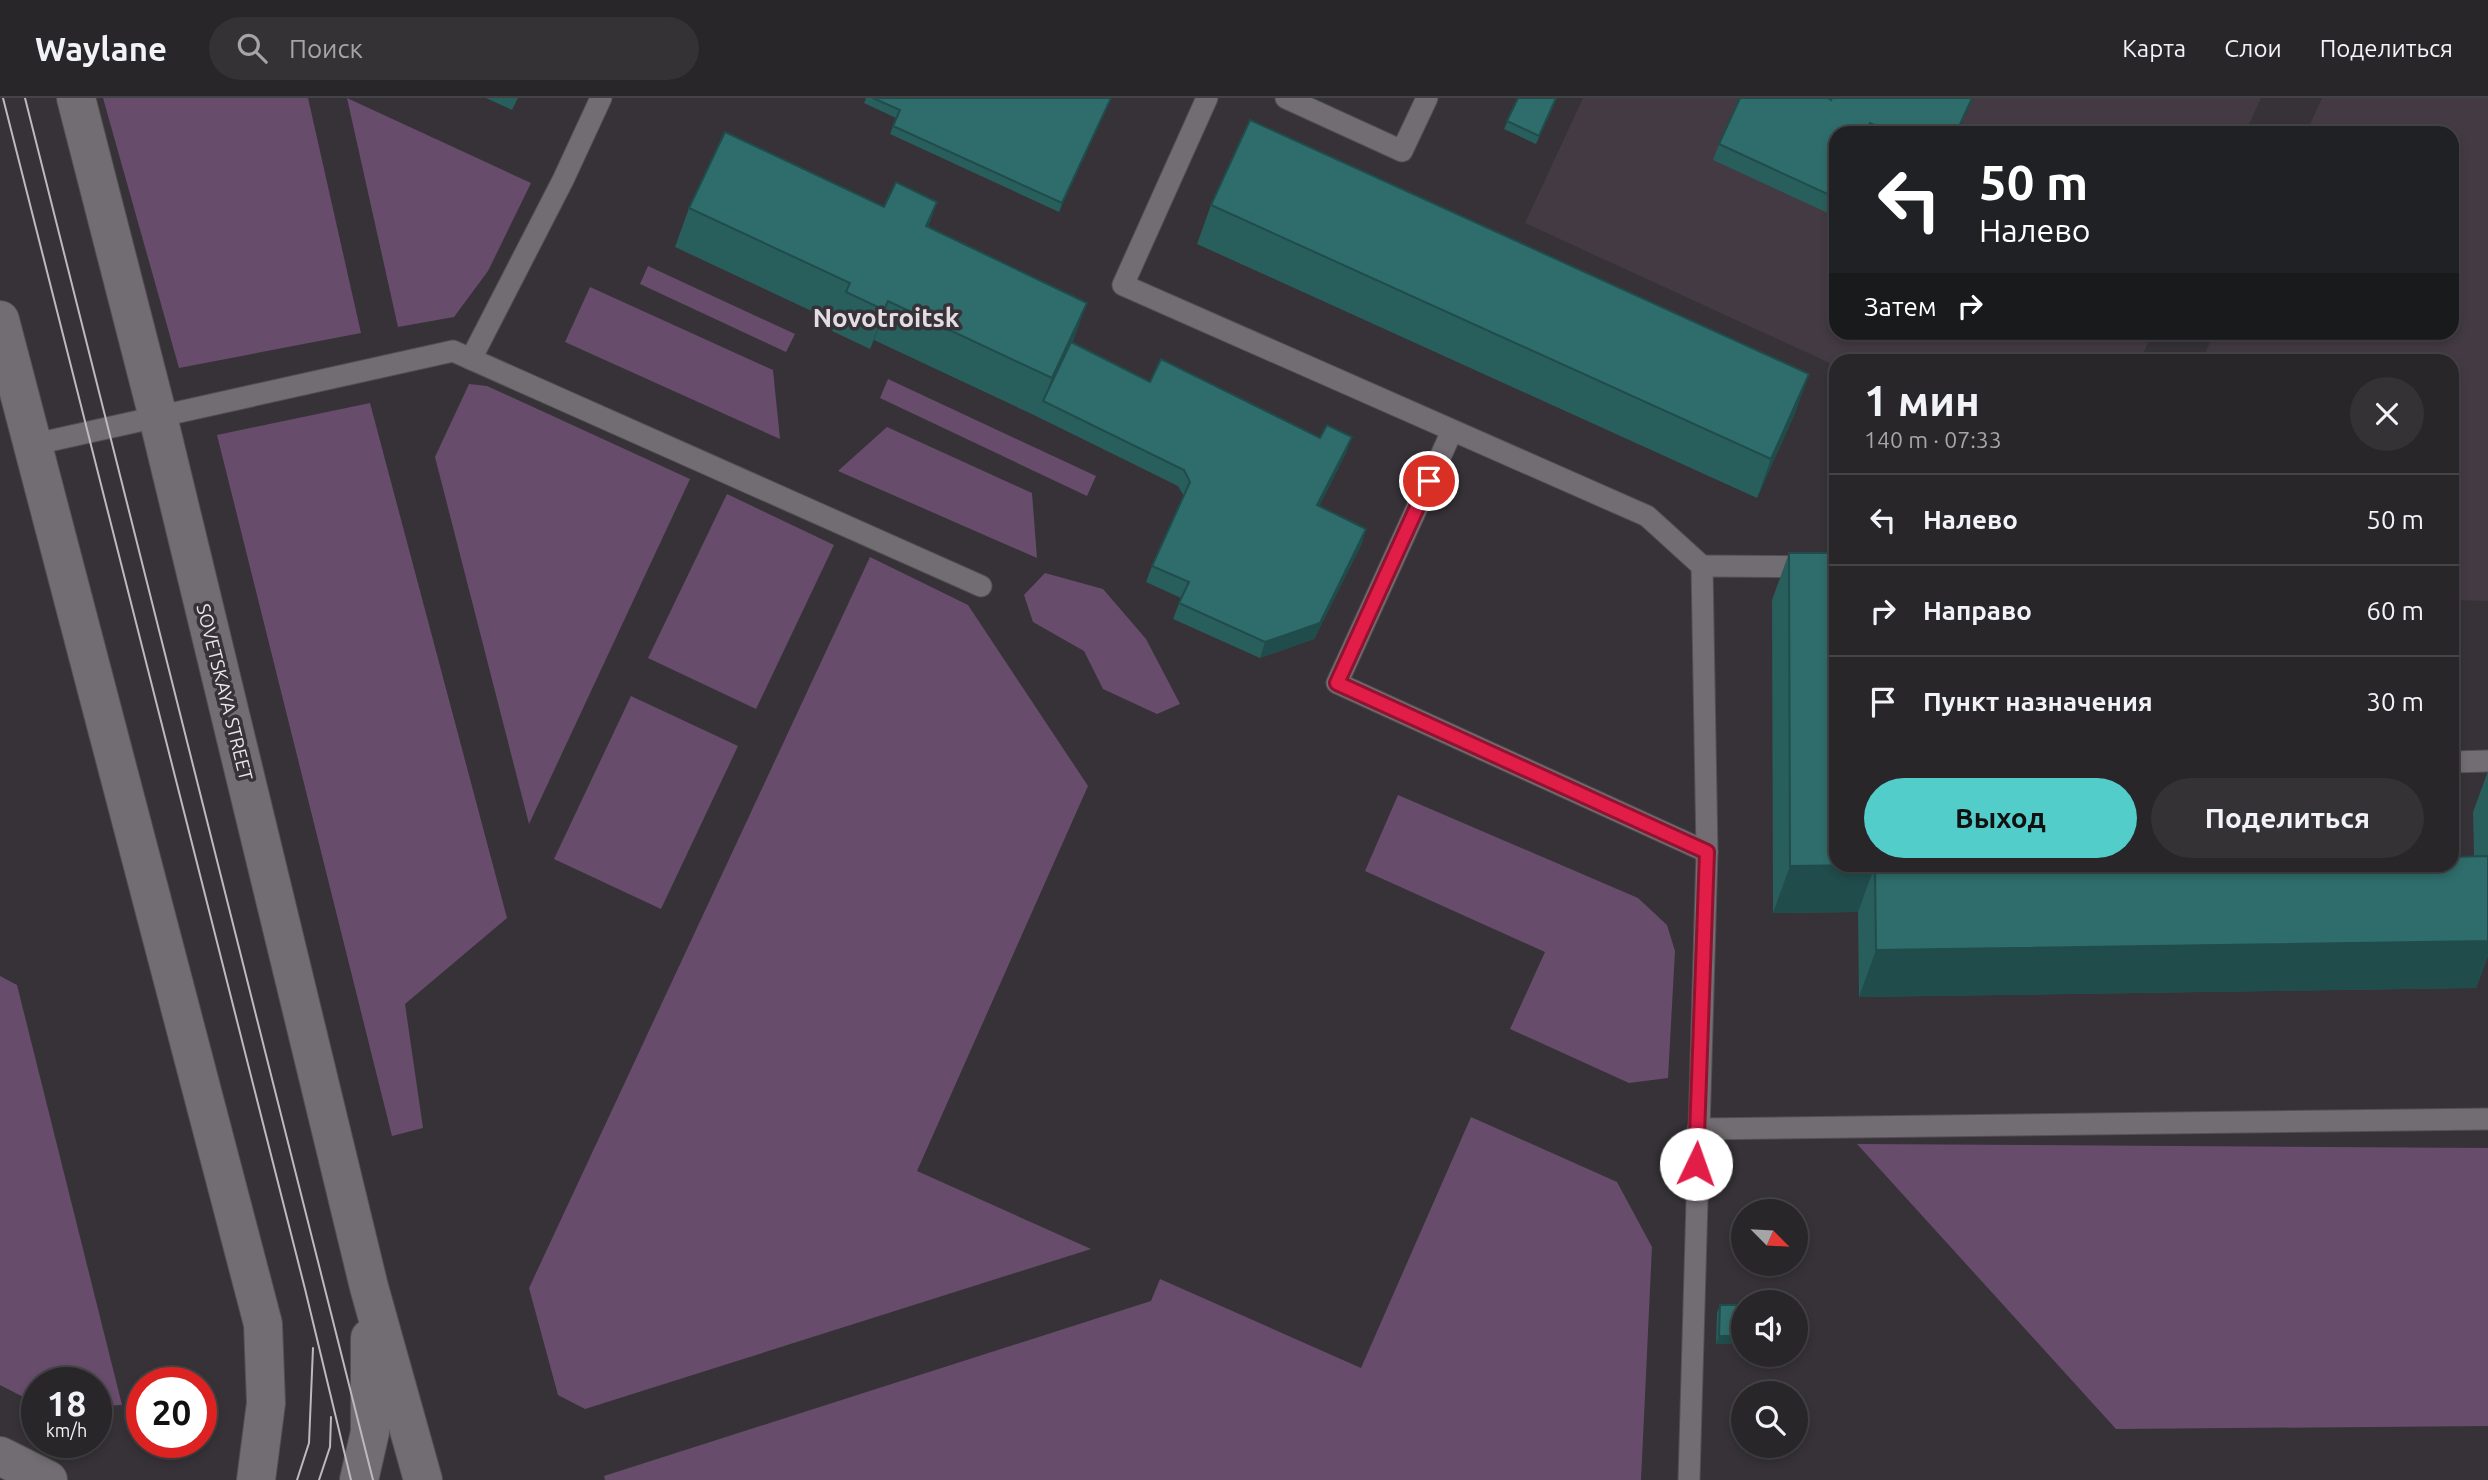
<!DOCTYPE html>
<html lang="ru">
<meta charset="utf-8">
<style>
:root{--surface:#282629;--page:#343235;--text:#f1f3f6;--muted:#a5a5a8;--line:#444346;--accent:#53cdca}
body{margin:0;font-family:Ubuntu,sans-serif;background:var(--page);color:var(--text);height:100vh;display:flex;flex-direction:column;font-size:26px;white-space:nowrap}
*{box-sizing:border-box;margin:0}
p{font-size:23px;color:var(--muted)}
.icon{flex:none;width:38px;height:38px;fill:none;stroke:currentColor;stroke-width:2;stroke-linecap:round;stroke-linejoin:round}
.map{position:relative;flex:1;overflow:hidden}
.side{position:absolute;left:1829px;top:256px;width:630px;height:518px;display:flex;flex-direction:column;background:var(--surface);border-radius:21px;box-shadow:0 4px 10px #0003,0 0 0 2px var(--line)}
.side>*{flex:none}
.banner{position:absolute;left:1829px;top:28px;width:630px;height:214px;border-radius:21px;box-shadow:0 4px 10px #0003,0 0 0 2px var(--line);background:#202124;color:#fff;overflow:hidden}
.needle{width:46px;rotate:114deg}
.fabs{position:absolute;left:1731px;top:1101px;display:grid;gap:14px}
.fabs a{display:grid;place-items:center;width:77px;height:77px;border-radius:50%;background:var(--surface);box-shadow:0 4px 10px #0003,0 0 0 2px var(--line);font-size:35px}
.speed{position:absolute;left:21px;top:1269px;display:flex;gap:14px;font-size:35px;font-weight:700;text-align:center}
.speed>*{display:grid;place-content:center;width:91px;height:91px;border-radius:50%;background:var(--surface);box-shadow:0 4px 10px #0003,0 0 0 2px var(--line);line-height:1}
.speed small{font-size:18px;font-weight:400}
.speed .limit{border:10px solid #d22;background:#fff;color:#111}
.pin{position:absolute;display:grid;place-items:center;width:60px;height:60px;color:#fff;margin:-30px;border:4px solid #fff;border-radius:50%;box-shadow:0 2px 7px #0007}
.me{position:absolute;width:77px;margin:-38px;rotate:3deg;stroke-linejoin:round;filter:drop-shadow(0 0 5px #0008)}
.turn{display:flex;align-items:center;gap:24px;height:147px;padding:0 35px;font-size:32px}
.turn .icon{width:91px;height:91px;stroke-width:2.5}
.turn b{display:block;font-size:49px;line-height:60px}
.then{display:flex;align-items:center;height:66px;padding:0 35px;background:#0003;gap:14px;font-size:26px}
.round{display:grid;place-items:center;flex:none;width:74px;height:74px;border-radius:37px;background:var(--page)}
.summary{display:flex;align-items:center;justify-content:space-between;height:119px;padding:0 35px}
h1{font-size:42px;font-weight:700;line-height:52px}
.cta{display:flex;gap:14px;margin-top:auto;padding:14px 35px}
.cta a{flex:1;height:80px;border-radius:42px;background:var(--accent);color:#111;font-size:28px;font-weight:700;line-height:80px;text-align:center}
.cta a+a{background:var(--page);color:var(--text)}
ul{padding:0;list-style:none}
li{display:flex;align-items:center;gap:21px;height:91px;padding:0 35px;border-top:2px solid var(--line)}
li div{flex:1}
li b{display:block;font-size:26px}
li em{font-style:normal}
header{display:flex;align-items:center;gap:42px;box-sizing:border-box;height:98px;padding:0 35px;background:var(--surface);border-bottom:2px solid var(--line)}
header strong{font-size:33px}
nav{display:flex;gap:38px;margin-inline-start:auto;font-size:24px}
.search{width:490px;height:63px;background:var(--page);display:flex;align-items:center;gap:18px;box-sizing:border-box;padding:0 24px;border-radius:38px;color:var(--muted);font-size:26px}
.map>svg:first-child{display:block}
.built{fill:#433a44}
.green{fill:#674c6c}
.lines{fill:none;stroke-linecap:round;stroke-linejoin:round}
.lane-casing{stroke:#524f53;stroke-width:23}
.secondary-casing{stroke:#524f53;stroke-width:40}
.lane{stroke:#726d72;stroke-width:21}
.secondary{stroke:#726d72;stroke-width:38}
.tram{stroke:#bdbabe;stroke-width:2}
.wall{fill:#285e5c}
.shaded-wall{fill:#204c4b}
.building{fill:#2e6d6b;stroke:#204c4b;stroke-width:2}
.route-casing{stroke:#92132f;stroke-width:18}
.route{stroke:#e11d48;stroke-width:12}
.labels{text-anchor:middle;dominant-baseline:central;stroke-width:7;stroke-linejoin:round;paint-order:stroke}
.street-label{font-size:19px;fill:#eae7ea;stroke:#363237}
.district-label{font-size:26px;font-weight:bold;fill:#e3dde3;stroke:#363237}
</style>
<header>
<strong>Waylane</strong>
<div class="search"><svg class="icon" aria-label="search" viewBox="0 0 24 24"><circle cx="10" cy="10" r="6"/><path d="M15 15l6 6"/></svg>Поиск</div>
<nav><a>Карта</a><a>Слои</a><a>Поделиться</a></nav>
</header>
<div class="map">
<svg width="2488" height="1382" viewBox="0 0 2488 1382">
<rect width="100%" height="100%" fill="#363237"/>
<g class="built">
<path d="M1583,0H2261L2245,35H1836V234L2153,235L2140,262H1836V268L1525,125Z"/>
<path d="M2322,0H2488V503L2452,502V262H2202L2214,235L2452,234V35H2306Z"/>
</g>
<g class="green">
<path d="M103,0H308L361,235L179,270Z"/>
<path d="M347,0L531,85L488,173L454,219L398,229Z"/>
<path d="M648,168L795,236L786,254L640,186Z"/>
<path d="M590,189L773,272L780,341L565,244Z"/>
<path d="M888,281L1096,378L1087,398L880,300Z"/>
<path d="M469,286L487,288L690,381L529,726L435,359Z"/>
<path d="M370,305L507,820L405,906L423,1030L392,1038L217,337Z"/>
<path d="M887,329L1032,395L1037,460L838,373Z"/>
<path d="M727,396L834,447L756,611L648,560Z"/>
<path d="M870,459L968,507L1088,688L917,1073L1091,1151L585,1311L558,1297L529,1190Z"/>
<path d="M1045,475L1103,491L1146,541L1180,606L1157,616L1103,591L1084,553L1033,524L1024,497Z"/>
<path d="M631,598L738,648L661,811L554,761Z"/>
<path d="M1398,697L1638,800L1667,827L1675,853L1668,980L1629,985L1510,931L1545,854L1365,773Z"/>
<path d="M0,878L17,887L122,1307L96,1308V1284H37V1306L0,1287Z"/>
<path d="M1471,1019L1617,1084L1652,1149L1641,1382H605L604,1378L1151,1203L1160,1181L1361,1270Z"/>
<path d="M1857,1046L2488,1050V1328L2116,1331Z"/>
</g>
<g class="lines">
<g class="lane-casing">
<g id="lane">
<path d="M1207,0L1123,187L1647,418L1702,468L1707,754L1689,1382"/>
<path d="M1286,0L1402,53L1427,0"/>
<path d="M471,261L563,82L601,0"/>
<path d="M1452,333L1337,585L1707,754"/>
<path d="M31,347L453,253L981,488"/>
<path d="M1702,468L1836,469"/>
<path d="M2452,664L2488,663"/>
<path d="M1698,1031L2488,1021"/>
</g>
</g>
<g class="secondary-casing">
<g id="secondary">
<path d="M76,0L158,319L369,1189L423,1382"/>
<path d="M0,222L263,1226L266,1305L256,1382"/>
<path d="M0,1358L48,1382"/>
<path d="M359,1382L370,1334V1240"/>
</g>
</g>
<use href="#lane" class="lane"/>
<use href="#secondary" class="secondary"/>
<g class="tram">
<path d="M3,0L305,1191L351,1382"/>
<path d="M25,0L373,1382"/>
<path d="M297,1382L309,1345L313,1250"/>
<path d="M319,1382L330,1349L331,1319"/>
</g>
</g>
<g class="wall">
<path d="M486,0H518L512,12Z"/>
<path d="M866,0H1111L1059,114L890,36L896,20L864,5Z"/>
<path d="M1518,0H1557L1536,46L1504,31Z"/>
<path d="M1831,2L1957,35H1836V103L1830,116L1713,62L1719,46Z"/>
<path d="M937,104L928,129L1072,245L1150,284L1346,355L1319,408L1366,431L1361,447L1314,541L1260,560L1173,521L1181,500L1146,484L1152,468L1184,398L1178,388L1038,319L874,242L870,251L832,233L835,224L675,149L689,110L884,109Z"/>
<path d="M1211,107L1809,276L1795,315L1757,400L1197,146Z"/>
<path d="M1789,455L1875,767L2474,758L2473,714L2488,673V858L2476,890L1859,899L1858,814L1773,815L1772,502Z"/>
<path d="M1720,1207L1739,1246H1716L1717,1215Z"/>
</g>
<g class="shaded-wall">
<path d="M1111,0V1L1059,114L1062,105Z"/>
<path d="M1972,0H1973L1957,35H1956Z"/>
<path d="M937,104L923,143L926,128Z"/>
<path d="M888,203L874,242L870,251L884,212Z"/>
<path d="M1087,205L1073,244L1045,304L1043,303L1052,280Z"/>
<path d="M1809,276L1795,315L1757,400L1771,361Z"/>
<path d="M1352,339L1346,355L1312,423L1317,407Z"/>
<path d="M1366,431L1361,447L1314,541L1260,560L1265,544Z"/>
<path d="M1875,767L1858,814L1773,815L1790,768Z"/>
<path d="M2488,843V858L2476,890L1859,899L1876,852Z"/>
<path d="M1719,1238H1742L1739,1246H1716Z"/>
</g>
<g class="building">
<path d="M873,0H1111L1062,105L893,28L900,12Z"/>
<path d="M1518,0H1556L1539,38L1507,23Z"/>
<path d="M1740,0H1828L1831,2L1832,0H1972L1956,35H1891L1870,25L1865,35H1836V100L1719,46Z"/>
<path d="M1250,22L1809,276L1771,361L1211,107Z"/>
<path d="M725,34L884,109L896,84L937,104L926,128L1087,205L1052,280L888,203L884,212L846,194L850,185L689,110Z"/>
<path d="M1071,244L1150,284L1161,261L1320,340L1327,327L1352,339L1317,407L1366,431L1320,525L1265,544L1179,505L1189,484L1152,468L1190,384L1184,372L1043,303Z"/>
<path d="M1789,455H1836V766L1875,767L1790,768Z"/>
<path d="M2488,758V843L1876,852L1875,767L2452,766V759Z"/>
<path d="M1720,1207H1743L1742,1238H1719Z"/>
</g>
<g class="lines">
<g class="route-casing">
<path id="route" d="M1429,383L1337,585L1707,754L1696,1066"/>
</g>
<use href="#route" class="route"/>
</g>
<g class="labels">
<g class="street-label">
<text transform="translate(225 594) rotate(76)">SOVETSKAYA STREET</text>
</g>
<g class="district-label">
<text x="886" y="219">Novotroitsk</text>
</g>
</g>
</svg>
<div class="fabs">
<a><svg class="needle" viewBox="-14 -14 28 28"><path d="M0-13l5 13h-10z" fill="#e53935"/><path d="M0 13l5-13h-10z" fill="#a5a5a8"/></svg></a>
<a><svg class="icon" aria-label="sound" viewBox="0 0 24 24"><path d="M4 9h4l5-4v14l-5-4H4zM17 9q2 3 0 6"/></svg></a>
<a><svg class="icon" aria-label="search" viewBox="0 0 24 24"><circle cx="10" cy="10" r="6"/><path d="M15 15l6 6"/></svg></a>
</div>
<div class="speed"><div>18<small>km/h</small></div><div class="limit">20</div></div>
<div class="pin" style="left:1429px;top:383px;background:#d93025"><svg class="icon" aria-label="arrive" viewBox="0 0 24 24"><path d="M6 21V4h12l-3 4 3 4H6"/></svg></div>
<svg class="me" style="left:1696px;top:1066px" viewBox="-20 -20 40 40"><circle r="19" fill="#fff"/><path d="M0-13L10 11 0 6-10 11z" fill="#e11d48"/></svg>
<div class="banner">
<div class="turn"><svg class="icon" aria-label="left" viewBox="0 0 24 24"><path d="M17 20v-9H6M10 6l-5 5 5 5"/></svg><div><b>50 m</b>Налево</div></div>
<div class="then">Затем<svg class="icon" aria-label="right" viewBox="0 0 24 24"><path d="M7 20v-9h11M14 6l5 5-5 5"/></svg></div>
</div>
<section class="side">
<div class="summary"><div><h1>1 мин</h1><p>140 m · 07:33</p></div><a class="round"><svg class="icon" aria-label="close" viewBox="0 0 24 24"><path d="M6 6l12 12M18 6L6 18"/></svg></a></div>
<ul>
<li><svg class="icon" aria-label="left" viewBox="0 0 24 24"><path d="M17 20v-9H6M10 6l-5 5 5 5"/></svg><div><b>Налево</b></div><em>50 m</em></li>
<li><svg class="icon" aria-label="right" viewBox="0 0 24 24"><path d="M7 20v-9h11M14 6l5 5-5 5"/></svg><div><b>Направо</b></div><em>60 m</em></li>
<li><svg class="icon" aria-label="arrive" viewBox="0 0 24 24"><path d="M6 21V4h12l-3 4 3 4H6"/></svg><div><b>Пункт назначения</b></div><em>30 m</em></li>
</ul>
<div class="cta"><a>Выход</a><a>Поделиться</a></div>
</section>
</div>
